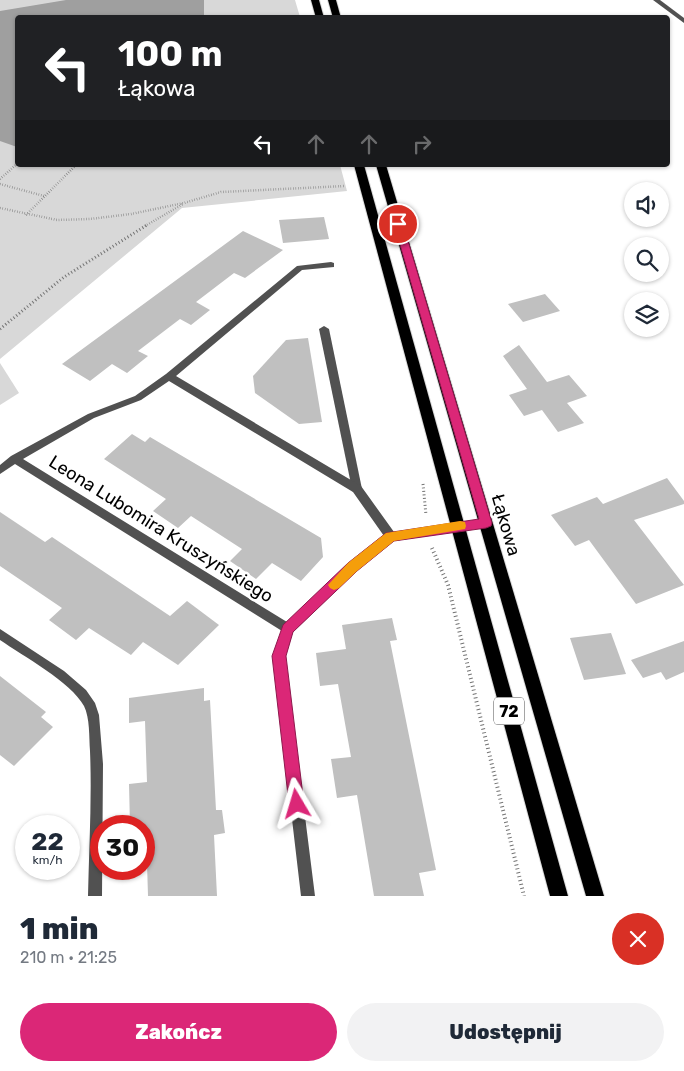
<!DOCTYPE html>
<html lang="pl">
<meta charset="utf-8">
<style>
:root{--surface:#fff;--page:#f2f2f3;--text:#1f2937;--muted:#747a83;--accent:#db2777}
body{margin:0;font-family:Rubik,sans-serif;background:var(--page);color:var(--text);height:100vh;display:flex;flex-direction:column;font-size:19px;white-space:nowrap}
*{box-sizing:border-box;margin:0}
p{font-size:16px;color:var(--muted)}
.icon{flex:none;width:28px;height:28px;fill:none;stroke:currentColor;stroke-width:2;stroke-linecap:round;stroke-linejoin:round}
.map{position:relative;height:896px;overflow:hidden}
.details{display:flex;flex-direction:column;background:var(--surface);flex:1}
.details>*{flex:none}
.hud{position:absolute;left:15px;top:15px;width:655px;height:152px;border-radius:5px;box-shadow:0 1px 4px #0004;background:#202124;color:#fff;overflow:hidden}
.controls{position:absolute;left:624px;top:182px;display:grid;gap:10px}
.controls a{display:grid;place-items:center;width:45px;height:45px;border-radius:50%;background:var(--surface);box-shadow:0 1px 4px #0004;font-size:25px}
.speed{position:absolute;left:15px;top:815px;display:flex;gap:10px;font-size:25px;font-weight:700;text-align:center}
.speed>*{display:grid;place-content:center;width:65px;height:65px;border-radius:50%;background:var(--surface);box-shadow:0 1px 4px #0004;line-height:1}
.speed small{font-size:12px;font-weight:400}
.speed .limit{border:8px solid #d22;background:#fff;color:#111}
.pin{position:absolute;display:grid;place-items:center;width:42px;height:42px;color:#fff;margin:-21px;border:2px solid #fff;border-radius:50%;box-shadow:0 1px 5px #0007}
.me{position:absolute;width:55px;margin:-28px;rotate:353deg;stroke-linejoin:round;filter:drop-shadow(0 0 4px #0008)}
.turn{display:flex;align-items:center;gap:18px;height:105px;padding:0 20px;font-size:22px}
.turn .icon{width:65px;height:65px;stroke-width:2.5}
.turn b{display:block;font-size:35px;line-height:42px}
.lanes{display:flex;align-items:center;height:48px;padding:0 20px;background:#0003;justify-content:center;gap:25px;direction:ltr}
.lanes .off{opacity:.35}
.round{display:grid;place-items:center;flex:none;width:52px;height:52px;border-radius:26px;background:var(--page)}
.headline{display:flex;align-items:center;justify-content:space-between;height:85px;padding:0 20px}
h1{font-size:30px;font-weight:800;line-height:38px}
.button{display:flex;gap:10px;margin-top:auto;padding:10px 20px}
.button a{flex:1;height:58px;border-radius:30px;background:var(--accent);color:#fff;font-size:20px;font-weight:800;line-height:58px;text-align:center}
.button a+a{background:var(--page);color:var(--text)}
.map>svg:first-child{display:block}
.green{fill:#d8d8d8}
.water{fill:#9f9f9f}
.building{fill:#c0c0c0}
.lines{fill:none;stroke-linecap:round;stroke-linejoin:round}
.primary-casing{stroke:#dbdbdb;stroke-width:2}
.path-far2{stroke:#737373;stroke-width:2.5;stroke-dasharray:0.5 2;stroke-linecap:butt}
.path-far1{stroke:#737373;stroke-width:3;stroke-dasharray:1 2.5;stroke-linecap:butt}
.path{stroke:#737373;stroke-width:4;stroke-dasharray:1 3;stroke-linecap:butt}
.lane{fill:#515151;fill-rule:evenodd}
.street{fill:#515151;fill-rule:evenodd}
.primary{fill:#000;fill-rule:evenodd}
.route{fill:#db2777;stroke:#8e194d}
.slow{fill:#f59e0b}
.labels{text-anchor:middle;dominant-baseline:central;stroke-width:5;stroke-linejoin:round;paint-order:stroke}
.shield{fill:#fff;stroke:#4c4c4c;stroke-width:1}
.shield-label{font-size:16px;font-weight:bold;fill:#000}
.street-label{font-size:18px;fill:#000;stroke:#fff}
</style>
<div class="map">
<svg width="684" height="896" viewBox="0 0 684 896">
<rect width="100%" height="100%" fill="#fff"/>
<g class="green">
<path d="M0,0H295L300,17L18,18V165H340L347,191L182,208L0,359Z"/>
<path d="M0,363L19,393L0,405Z"/>
</g>
<path class="water" d="M66,0H204V17L18,18L17,147L0,141V11Z"/>
<g class="building">
<path d="M324,217L329,239L283,243L279,220Z"/>
<path d="M243,231L283,250L245,278L234,273L196,302L210,310L191,325L180,319L138,351L148,356L127,373L112,364L90,381L62,364Z"/>
<path d="M545,294L560,311L523,322L508,304Z"/>
<path d="M308,338L322,422L299,424L255,393L253,376L286,340Z"/>
<path d="M519,345L547,382L569,375L587,396L567,403L584,423L558,432L542,410L524,416L509,395L527,389L503,356Z"/>
<path d="M132,434L145,442L150,437L321,538L323,557L301,581L272,563L256,579L230,561L242,549L191,516L178,528L153,511L166,499L104,459Z"/>
<path d="M667,478L684,501V504L634,520L684,585L636,604L589,540L575,546L551,515L597,497L603,504Z"/>
<path d="M0,512L45,542L52,537L170,616L187,601L219,625L178,665L143,642L131,655L89,628L76,640L49,620L62,608L0,566Z"/>
<path d="M392,618L397,640L390,641L436,870L419,873L424,896H374L357,795L337,798L331,759L351,757L338,684L320,686L316,653L346,649L342,625Z"/>
<path d="M611,633L626,674L584,680L570,638Z"/>
<path d="M684,641V672L666,680L661,672L643,678L631,660Z"/>
<path d="M0,676L46,712L41,717L53,727L14,766L0,755Z"/>
<path d="M204,688V701L210,700L216,810H222L225,833L214,835L217,896H148L146,830H144V826H130L129,784L147,782L145,721L129,723V698Z"/>
</g>
<g class="lines">
<g class="primary-casing">
<g id="primary">
<path d="M311,0H319L324,18H316Z"/>
<path d="M328,0H336L341,18H333Z"/>
<path d="M354,165H364L568,896H550Z"/>
<path d="M376,165H386L604,896H586Z"/>
</g>
</g>
<g class="path-far2">
<path d="M0,179L18,163"/>
<path d="M0,184L44,196"/>
<path d="M0,208L57,220L90,219L131,214L184,203L221,192L345,186"/>
<path d="M26,215L76,165"/>
<path d="M145,226L183,204"/>
</g>
<g class="path-far1">
<path d="M0,329L64,277L147,225"/>
<path d="M423,484L426,515"/>
</g>
<path class="path" d="M432,548L448,585L524,896"/>
<path class="lane" d="M324,326L329,329L362,489L361,492H353L352,489L319,329Z"/>
<g class="street">
<path d="M653,0H660L684,18V23Z"/>
<path d="M331,262L334,263V267L302,270L176,376L361,486L394,532L486,519L490,520L491,523L490,526L486,527L394,541L357,570L293,632L285,657L315,896H301L273,657L282,631L15,464L0,474V465L11,456L88,414L135,396L166,374L297,266ZM169,381L353,492L384,536L349,564L287,622L23,459L94,418L141,400Z"/>
<path d="M0,629L64,671L86,690L95,703L99,715L103,764L102,896H88C89,848 92,799 90,751C89,737 90,718 84,706C71,682 23,656 0,640Z"/>
</g>
<use href="#primary" class="primary"/>
</g>
<path class="route" d="M398,221L403,224L492,523L491,526L486,528L394,541L357,571L293,632L286,656L304,804L302,809L297,811L292,809L289,804L272,656L283,625L348,563L386,533L479,519L394,224Z"/>
<path class="slow" d="M460,521L465,522L466,526L465,529L394,541L357,571L339,588L334,590L330,588L328,585L348,563L386,533Z"/>
<g class="labels">
<rect class="shield" x="494" y="697.5" width="30" height="27" rx="4"/>
<g class="shield-label">
<text x="509" y="711">72</text>
</g>
<g class="street-label">
<text transform="translate(506 525) rotate(74)">Łąkowa</text>
<text transform="translate(161 529) rotate(32)">Leona Lubomira Kruszyńskiego</text>
</g>
</g>
</svg>
<div class="controls">
<a><svg class="icon" aria-label="sound" viewBox="0 0 24 24"><path d="M4 9h4l5-4v14l-5-4H4zM17 9q2 3 0 6"/></svg></a>
<a><svg class="icon" aria-label="search" viewBox="0 0 24 24"><circle cx="10" cy="10" r="6"/><path d="M15 15l6 6"/></svg></a>
<a><svg class="icon" aria-label="layers" viewBox="0 0 24 24"><path d="M12 4l9 5-9 5-9-5zM3 14l9 5 9-5"/></svg></a>
</div>
<div class="speed"><div>22<small>km/h</small></div><div class="limit">30</div></div>
<div class="pin" style="left:398px;top:224px;background:#d93025"><svg class="icon" aria-label="arrive" viewBox="0 0 24 24"><path d="M6 21V4h12l-3 4 3 4H6"/></svg></div>
<svg class="me" style="left:297px;top:804px" viewBox="-20 -20 40 40"><path d="M0-17L14 15 0 8-14 15z" fill="#db2777" stroke="#fff" stroke-width="4"/></svg>
<div class="hud">
<div class="turn"><svg class="icon" aria-label="left" viewBox="0 0 24 24"><path d="M17 20v-9H6M10 6l-5 5 5 5"/></svg><div><b>100 m</b>Łąkowa</div></div>
<div class="lanes"><svg class="icon" aria-label="left" viewBox="0 0 24 24"><path d="M17 20v-9H6M10 6l-5 5 5 5"/></svg><svg class="icon off" aria-label="ahead" viewBox="0 0 24 24"><path d="M12 20V5M6 11l6-6 6 6"/></svg><svg class="icon off" aria-label="ahead" viewBox="0 0 24 24"><path d="M12 20V5M6 11l6-6 6 6"/></svg><svg class="icon off" aria-label="right" viewBox="0 0 24 24"><path d="M7 20v-9h11M14 6l5 5-5 5"/></svg></div>
</div>
</div>
<section class="details">
<div class="headline"><div><h1>1 min</h1><p>210 m · 21:25</p></div><a class="round" style="background:#d93025;color:#fff"><svg class="icon" aria-label="close" viewBox="0 0 24 24"><path d="M6 6l12 12M18 6L6 18"/></svg></a></div>
<div class="button"><a>Zakończ</a><a>Udostępnij</a></div>
</section>
